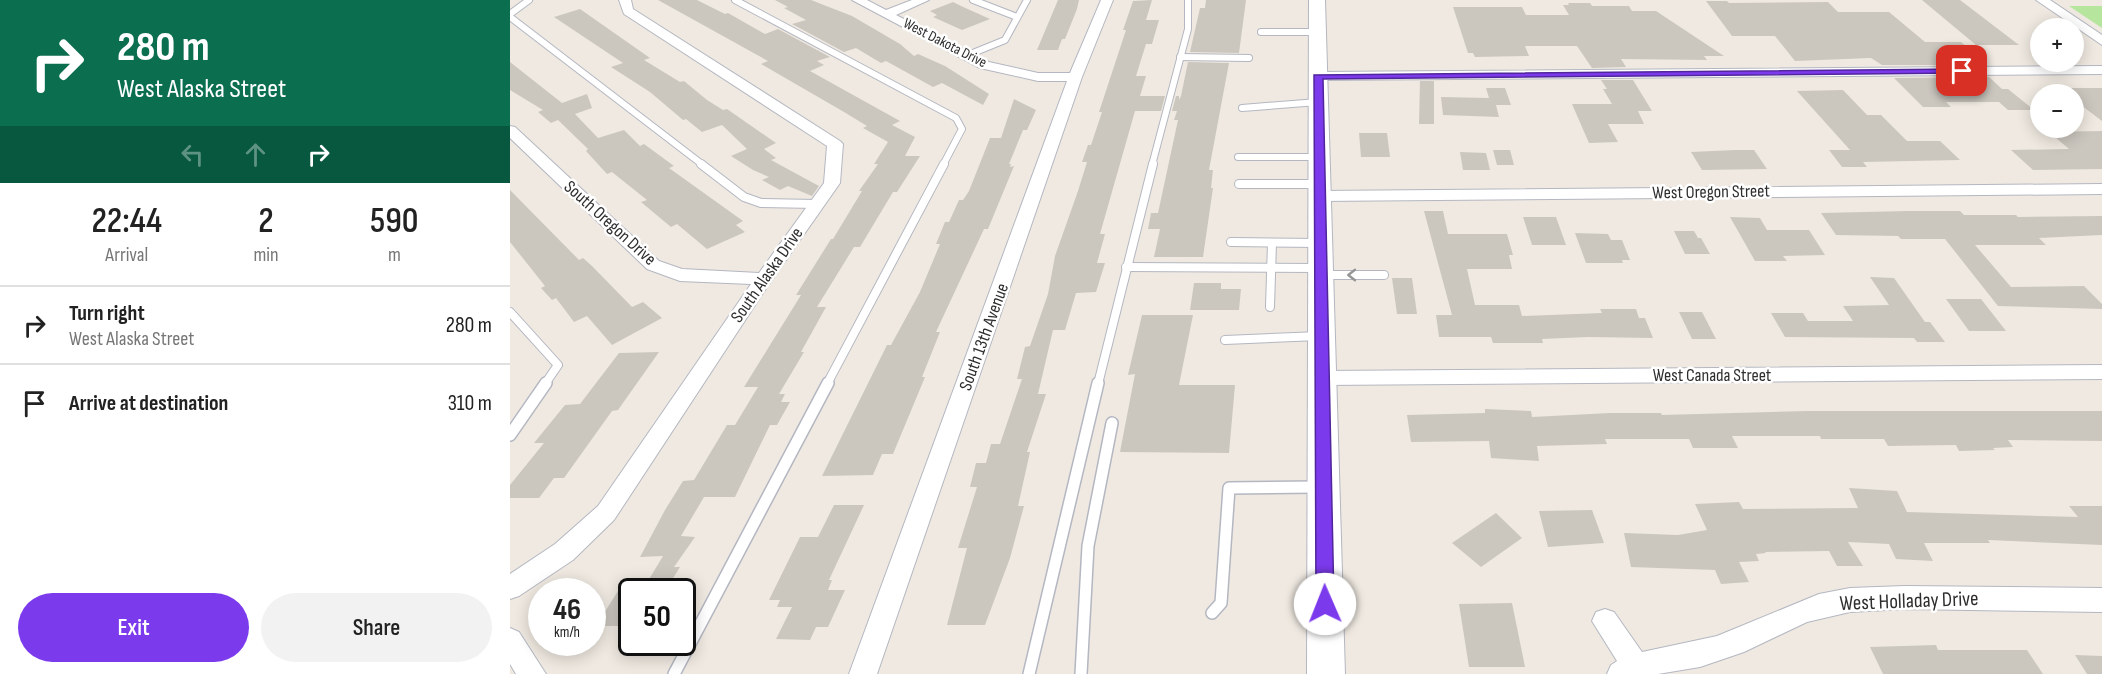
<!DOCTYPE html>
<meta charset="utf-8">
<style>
:root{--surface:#fff;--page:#f2f2f2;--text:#222;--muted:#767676;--line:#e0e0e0;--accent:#7c3aed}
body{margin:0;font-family:"Sofia Sans Condensed",sans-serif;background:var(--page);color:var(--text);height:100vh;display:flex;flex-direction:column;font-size:22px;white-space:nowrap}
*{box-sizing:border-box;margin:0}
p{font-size:20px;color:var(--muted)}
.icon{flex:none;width:33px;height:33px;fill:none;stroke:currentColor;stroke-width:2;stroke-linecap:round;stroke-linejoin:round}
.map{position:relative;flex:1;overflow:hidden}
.panel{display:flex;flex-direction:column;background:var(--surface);width:510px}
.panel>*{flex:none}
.banner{background:#0b6e4f;color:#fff;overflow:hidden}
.buttons{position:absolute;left:1520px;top:18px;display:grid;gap:12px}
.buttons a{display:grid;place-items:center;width:54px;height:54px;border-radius:50%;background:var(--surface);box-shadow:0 3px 15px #0003;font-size:30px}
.speed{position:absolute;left:18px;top:578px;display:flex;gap:12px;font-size:30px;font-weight:700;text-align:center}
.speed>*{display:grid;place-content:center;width:78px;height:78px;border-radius:50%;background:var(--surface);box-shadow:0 3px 15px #0003;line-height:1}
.speed small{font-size:15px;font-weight:400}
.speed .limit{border:3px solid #111;border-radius:9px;background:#fff;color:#111}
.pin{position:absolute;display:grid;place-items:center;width:51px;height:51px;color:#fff;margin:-26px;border-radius:12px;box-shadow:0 3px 9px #0006}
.me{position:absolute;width:66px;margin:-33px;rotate:359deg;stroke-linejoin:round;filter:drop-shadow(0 0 4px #0008)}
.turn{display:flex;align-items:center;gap:21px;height:126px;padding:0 18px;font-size:27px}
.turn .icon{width:78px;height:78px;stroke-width:2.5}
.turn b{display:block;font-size:42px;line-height:51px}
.lanes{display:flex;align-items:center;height:57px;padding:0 18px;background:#0003;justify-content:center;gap:30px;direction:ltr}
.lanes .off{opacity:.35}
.eta{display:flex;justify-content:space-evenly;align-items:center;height:102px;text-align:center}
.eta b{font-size:36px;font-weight:600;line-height:42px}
.action{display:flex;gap:12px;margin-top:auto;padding:12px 18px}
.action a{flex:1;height:69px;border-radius:36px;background:var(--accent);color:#fff;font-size:24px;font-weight:600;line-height:69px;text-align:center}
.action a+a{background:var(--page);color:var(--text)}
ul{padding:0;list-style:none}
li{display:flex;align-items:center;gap:18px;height:78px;padding:0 18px;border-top:2px solid var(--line)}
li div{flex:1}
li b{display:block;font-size:22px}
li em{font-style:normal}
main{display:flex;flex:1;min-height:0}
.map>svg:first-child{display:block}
.green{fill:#b6e59e}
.building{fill:#cbc7bf}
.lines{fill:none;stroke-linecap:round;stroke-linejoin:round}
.service-far2-casing{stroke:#b4b7c1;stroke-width:8}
.service-far1-casing{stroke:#b4b7c1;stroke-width:10}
.service-casing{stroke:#b4b7c1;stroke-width:14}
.minor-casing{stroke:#b4b7c1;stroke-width:2}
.secondary-casing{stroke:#b4b7c1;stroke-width:2}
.service-far2{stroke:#fff;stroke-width:6}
.service-far1{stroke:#fff;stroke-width:8}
.service{stroke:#fff;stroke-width:11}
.minor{fill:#fff;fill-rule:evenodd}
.secondary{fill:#fff;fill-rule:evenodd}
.oneway{stroke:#969696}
.route{fill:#7c3aed;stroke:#51269a;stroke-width:1.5}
.labels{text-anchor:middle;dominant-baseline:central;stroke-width:5;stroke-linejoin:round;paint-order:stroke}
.far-street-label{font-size:15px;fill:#2e2e2e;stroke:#fff}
.street-label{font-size:18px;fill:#2e2e2e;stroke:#fff}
.near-street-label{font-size:21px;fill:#2e2e2e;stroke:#fff}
</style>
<main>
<section class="panel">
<div class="banner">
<div class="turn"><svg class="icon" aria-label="right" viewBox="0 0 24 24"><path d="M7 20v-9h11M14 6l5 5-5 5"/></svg><div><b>280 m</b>West Alaska Street</div></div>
<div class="lanes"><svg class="icon off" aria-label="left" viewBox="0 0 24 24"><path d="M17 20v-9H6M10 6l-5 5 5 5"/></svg><svg class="icon off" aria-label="ahead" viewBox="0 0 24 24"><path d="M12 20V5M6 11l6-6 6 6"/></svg><svg class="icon" aria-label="right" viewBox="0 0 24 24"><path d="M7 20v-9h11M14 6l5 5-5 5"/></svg></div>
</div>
<div class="eta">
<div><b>22:44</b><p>Arrival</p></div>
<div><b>2</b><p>min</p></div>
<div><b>590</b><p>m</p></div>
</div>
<ul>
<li><svg class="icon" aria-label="right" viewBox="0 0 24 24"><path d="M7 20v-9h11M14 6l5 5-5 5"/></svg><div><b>Turn right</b><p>West Alaska Street</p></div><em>280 m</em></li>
<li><svg class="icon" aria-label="arrive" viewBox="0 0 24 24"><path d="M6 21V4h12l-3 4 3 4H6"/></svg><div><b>Arrive at destination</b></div><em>310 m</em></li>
</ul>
<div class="action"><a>Exit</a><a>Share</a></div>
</section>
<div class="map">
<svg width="1592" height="674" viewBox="0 0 1592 674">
<rect width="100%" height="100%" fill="#efe9e1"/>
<path class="green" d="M1559,6H1592V28Z"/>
<g class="building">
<path d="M148,0H187L215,14L218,13L255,34L268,29L320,57L307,61L314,65L300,71L390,121L382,125L405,137L395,156H410L387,192H383L350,247H344L307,307H316L291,352H294L269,394H275L271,402H280L267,425H260L225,497H194L171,536L185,537L164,567H170L155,591H132L153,556L130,557L155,510L173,481L184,480L217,425H225L248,387H234L291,295H286L321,239H323L352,191H349L368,164H364L378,142L353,128L357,126L334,112L251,64L258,61Z"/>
<path d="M265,0H301L342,16L390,44L404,56L408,54L435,66L479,94L473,105L432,83L423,87L376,61L371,63L346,48L334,52L282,24L296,20L274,8L278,7Z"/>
<path d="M548,0H569L567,9L555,39H552L548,50H527Z"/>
<path d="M642,0L636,20H649L642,44H636L626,76H636L630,96H655L651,111H625L590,234H595L587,263H595L586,292L566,293L555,330H543L528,394H536L517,452H520L508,506H514L500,558L475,625H437L457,548H448L467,487H460L466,463H476L481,444H490L512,379H507L515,347L520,346L538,294L545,256L568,191L577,162H572L578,145H581L592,112H589L616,30H613L623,1Z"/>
<path d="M696,0H736L729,53L680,52L690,8H695Z"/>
<path d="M1412,0H1450L1509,45H1466Z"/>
<path d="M1196,1H1217L1219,3L1318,2L1328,12H1379L1415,42H1451L1470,58H1456L1464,65H1372L1361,58L1285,61L1265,36H1222Z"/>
<path d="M443,2L451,6L480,19L452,30L423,17L427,15L420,11Z"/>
<path d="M1058,3H1080L1082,6H1119L1122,11H1146L1214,56H1194L1197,60L1111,59L1116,67L1082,68L1067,46H1015L1019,56L965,57L963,53H958L943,7H1012L1016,15H1059L1053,5H1059Z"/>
<path d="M70,9L140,58L134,60L170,82L174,81L197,100L213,110L217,109L266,143L254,149L266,158L261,160L309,186L302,196L278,186L270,190L252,180L259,177L243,170L221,156L237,149L212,125L192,132L176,119L173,120L140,92L101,67L113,63L44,17Z"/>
<path d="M0,62L52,103L77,94L82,108L65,114L88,138L114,130L130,146L134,144L164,166L159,168L233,221L226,225L235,232L197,249L167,224L161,227L131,202L137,200L102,172L97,174L76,151L78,149L48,120L41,123L28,112L33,110L0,90Z"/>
<path d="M678,62L719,63L699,170H703L701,188H703L693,257H644L650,229H638L641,213H648L668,120H664L667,111H662L666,96H669V100L671,96Z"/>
<path d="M1479,77L1492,89H1498L1524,110H1498L1489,102H1436L1441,107H1413L1384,78Z"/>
<path d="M1091,80H1123L1142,111H1128L1134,124H1098L1108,142L1079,143L1062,104H1102L1093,89H1097Z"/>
<path d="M910,81H924V124H909Z"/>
<path d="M976,88H995L1001,105H986L989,117L933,115L931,97L979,98Z"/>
<path d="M1549,88H1592V121L1563,99V94H1557Z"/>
<path d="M1333,90L1357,115H1371L1397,141H1430L1450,160L1353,162L1357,167H1332L1319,150H1340L1287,91Z"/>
<path d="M504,99L526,110L517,130H513L499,164H501L500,167L504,166L478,229H474L426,332H430L412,377H415L383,454H372L363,475L312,476L377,345H381L410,292L430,244H426L435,222H439L449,200H453L459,191L480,138H491Z"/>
<path d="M1592,131V169L1523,170L1501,150L1559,149L1539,132Z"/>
<path d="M849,133H877L880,157H851Z"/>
<path d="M983,150H1000L1004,165H987Z"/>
<path d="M1225,150H1244L1257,169L1192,170L1181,152Z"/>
<path d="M950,152L976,153L980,170H953Z"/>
<path d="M0,190L69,260L73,258L82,266L122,307L133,302L152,318L102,345L77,316L64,322L46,298L42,300L31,288L35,286L0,242Z"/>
<path d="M914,211H933L938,234H997L1003,255H999L1002,269H957L965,305H1009L1012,316L1092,313L1090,309H1126L1129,318H1135L1143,338L1078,337L1032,339L1033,343H983L981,337H929L926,315H942Z"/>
<path d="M1398,211H1450L1454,215H1506L1508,217L1592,216V235L1529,238L1536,245H1465L1501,287L1574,286L1592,304V309L1488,306L1435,239H1391L1388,236L1326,235L1311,213Z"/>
<path d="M1013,217H1046L1056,245H1022Z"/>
<path d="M1220,217L1250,218L1257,230H1299L1315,255L1273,256L1277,261H1245Z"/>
<path d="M1164,231H1184L1188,238H1191L1200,254H1175Z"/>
<path d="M1065,233L1098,234L1101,240H1112L1120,260H1112L1113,263H1076Z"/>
<path d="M1360,277L1384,278L1415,322H1420L1435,342H1407L1404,338L1275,337L1261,313H1293L1298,321H1343L1333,306L1379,305Z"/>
<path d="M882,278H902L907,314H887Z"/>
<path d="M684,283H711V289H731L729,310H680Z"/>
<path d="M1436,299H1471L1496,331H1459Z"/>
<path d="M1169,312H1192L1206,339H1182Z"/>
<path d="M632,315H683L669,385H725L719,453L610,452L625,374L618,375Z"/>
<path d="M149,352L108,410L102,411L54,478H44L29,498H0V485L34,443H24L55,405L70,404L109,353Z"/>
<path d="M975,409L1021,411L1022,417L1100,413H1151L1152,415L1297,411H1592V441L1498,440L1503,447L1483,448L1485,450L1449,451L1446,445L1378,446L1374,439H1311L1310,436H1222L1228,448H1183L1179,439H1095L1097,444L1027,446L1029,461L981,458L979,441L901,442L897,415L975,413Z"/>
<path d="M1339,488L1387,491L1397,512L1568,517L1559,506H1592V545L1478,540L1480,543H1414L1423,561L1386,559L1379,544L1338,542L1353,566H1327L1319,551L1255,552L1256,553L1246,554L1249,561L1229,562L1239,582L1211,584L1205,570L1121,567L1114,533L1168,535L1197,530L1185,504L1229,502L1233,509L1348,508Z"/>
<path d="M324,505H354L319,580H322L318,590H335L318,627H306L300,640L266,639L282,607H267L270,600H259L290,537H308Z"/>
<path d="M1082,510L1094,543L1038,547L1029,511Z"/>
<path d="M986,513L1012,538L971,567L942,543Z"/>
<path d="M108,591H122V626H86Z"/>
<path d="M1002,603L1015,667H959L949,604Z"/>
<path d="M1426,645L1428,650H1517L1533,674H1373L1360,647Z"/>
<path d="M1565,655L1592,656V674H1577Z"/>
</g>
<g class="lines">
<g class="service-far2-casing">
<g id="service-far2">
<path d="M225,0L446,118L452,129L433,165"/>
<path d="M463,0L507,17"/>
<path d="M0,14L19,0"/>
<path d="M0,17L193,165"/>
<path d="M751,32H807"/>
<path d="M458,55L495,40L517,0"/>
<path d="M670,57L739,58"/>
<path d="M732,108L808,102"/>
<path d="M728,157H809"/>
<path d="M642,165L678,29V0"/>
</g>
</g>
<g class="service-far1-casing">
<g id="service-far1">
<path d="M191,164L234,197L251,203L306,204"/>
<path d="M729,184H809"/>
<path d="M721,242L809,243"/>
<path d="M616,267L808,268"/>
<path d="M813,275H874"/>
<path d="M760,307L762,243"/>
<path d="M0,312L48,365L35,384"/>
<path d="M715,340L809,336"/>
<path d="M317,384L434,164"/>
<path d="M588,384L643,164"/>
</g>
</g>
<g class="service-casing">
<g id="service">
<path d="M0,435L36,383"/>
<path d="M702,613L711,603L719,488L807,487"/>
<path d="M164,674L318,383"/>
<path d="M519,674L588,383"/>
<path d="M571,674L578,546L602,423"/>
</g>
</g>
<g class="minor-casing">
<g id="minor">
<path d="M109,0H121L123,9L330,141L333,144L330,183L255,290L104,520L63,560L9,596L0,599V574L45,544L88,506L241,284L170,281L137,269L0,138V126L5,127L149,261L172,269L249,273L314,183L317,146L114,14Z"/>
<path d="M342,0H357L376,10L402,0H419L386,15L479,62L528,73H560L591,0H603L572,77L367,674H339L557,81H528L470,68Z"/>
<path d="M1526,0H1540L1592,35V45Z"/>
<path d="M1592,66V74L808,80L801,76L808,72Z"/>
<path d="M1592,184V194L809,201L801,196L809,191Z"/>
<path d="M1592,365V379L812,385L805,383L802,378L805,373L812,371Z"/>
<path d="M1395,586L1592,588V612L1395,609L1340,612L1297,622L1234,652L1190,667L1148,674H1097L1101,665L1107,661L1082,621L1086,612L1095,609L1104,612L1132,652L1207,636L1309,594L1340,588Z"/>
<path d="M0,628L9,632L36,674H6L0,664Z"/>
</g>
</g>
<g class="secondary-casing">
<path id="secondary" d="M799,0H815L835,674H797Z"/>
</g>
<use href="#service-far2" class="service-far2"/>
<use href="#service-far1" class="service-far1"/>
<use href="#service" class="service"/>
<use href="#minor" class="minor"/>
<use href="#secondary" class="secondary"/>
</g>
<defs><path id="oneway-chevron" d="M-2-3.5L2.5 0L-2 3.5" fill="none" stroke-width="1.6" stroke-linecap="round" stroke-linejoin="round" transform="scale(1.5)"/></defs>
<use class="oneway" href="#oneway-chevron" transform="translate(842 275) rotate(180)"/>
<path class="route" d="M1452,69L1457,71L1455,73L813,79L824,604L822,610L815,612L809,610L806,604L804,75Z"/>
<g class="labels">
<g class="far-street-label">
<text transform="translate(435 43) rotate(27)">West Dakota Drive</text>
</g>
<g class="street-label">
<text transform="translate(1201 192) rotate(-1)">West Oregon Street</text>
<text transform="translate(100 223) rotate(42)">South Oregon Drive</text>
<text transform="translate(257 275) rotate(-55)">South Alaska Drive</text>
<text transform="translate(474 337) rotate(-70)">South 13th Avenue</text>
<text x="1202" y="375">West Canada Street</text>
</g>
<g class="near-street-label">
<text transform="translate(1399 601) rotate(-2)">West Holladay Drive</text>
</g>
</g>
</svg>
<div class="buttons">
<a>+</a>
<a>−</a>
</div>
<div class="speed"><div>46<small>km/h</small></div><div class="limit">50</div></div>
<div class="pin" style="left:1452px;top:71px;background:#d93025"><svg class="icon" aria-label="arrive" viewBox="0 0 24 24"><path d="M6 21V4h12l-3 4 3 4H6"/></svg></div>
<svg class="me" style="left:815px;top:604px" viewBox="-20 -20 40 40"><circle r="19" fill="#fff"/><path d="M0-13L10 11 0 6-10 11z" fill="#7c3aed"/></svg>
</div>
</main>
